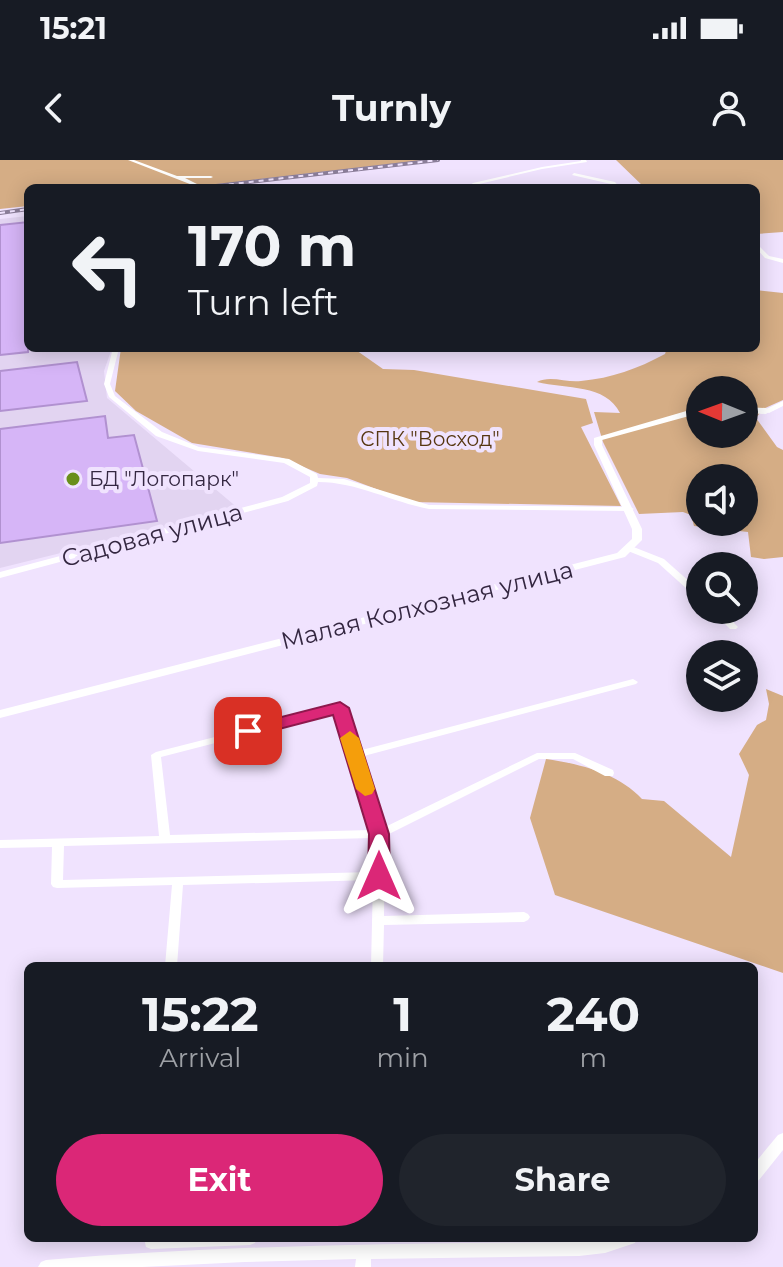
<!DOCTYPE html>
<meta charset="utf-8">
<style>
:root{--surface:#171b24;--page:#20242c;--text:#f1f3f6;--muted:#9ea1a6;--accent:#db2777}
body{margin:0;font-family:Montserrat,sans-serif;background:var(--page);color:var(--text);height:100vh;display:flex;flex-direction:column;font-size:30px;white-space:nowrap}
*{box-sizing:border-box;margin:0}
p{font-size:26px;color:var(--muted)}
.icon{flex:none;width:44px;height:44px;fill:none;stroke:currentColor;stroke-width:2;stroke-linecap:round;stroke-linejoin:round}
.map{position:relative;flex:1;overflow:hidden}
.side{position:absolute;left:24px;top:802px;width:734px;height:280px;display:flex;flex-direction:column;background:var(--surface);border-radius:12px;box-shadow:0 4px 20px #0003}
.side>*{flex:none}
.hud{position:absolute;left:24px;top:24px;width:736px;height:168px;border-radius:12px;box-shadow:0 4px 20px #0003;background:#171b24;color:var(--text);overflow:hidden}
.needle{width:52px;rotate:271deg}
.controls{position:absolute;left:686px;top:216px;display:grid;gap:16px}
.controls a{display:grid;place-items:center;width:72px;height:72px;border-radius:50%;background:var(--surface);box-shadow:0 4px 20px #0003;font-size:40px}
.pin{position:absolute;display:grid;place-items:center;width:68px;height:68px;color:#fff;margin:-34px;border-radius:16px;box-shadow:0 4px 12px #0006}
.me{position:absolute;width:88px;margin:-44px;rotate:0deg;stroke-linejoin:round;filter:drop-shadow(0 0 6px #0008)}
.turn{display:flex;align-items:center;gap:28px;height:168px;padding:0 32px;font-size:36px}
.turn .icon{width:104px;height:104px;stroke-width:2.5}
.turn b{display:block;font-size:56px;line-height:68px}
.eta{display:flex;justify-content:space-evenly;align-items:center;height:136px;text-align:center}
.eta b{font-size:48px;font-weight:700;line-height:56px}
.action{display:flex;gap:16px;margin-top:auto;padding:16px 32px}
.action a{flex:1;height:92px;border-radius:48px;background:var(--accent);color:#fff;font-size:32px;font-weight:700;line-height:92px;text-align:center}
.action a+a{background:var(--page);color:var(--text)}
.status{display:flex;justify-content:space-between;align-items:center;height:56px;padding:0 40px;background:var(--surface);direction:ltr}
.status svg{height:22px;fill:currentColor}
header{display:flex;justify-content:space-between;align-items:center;height:104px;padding:0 32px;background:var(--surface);font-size:36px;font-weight:700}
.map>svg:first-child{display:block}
.built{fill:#e2d4f1}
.green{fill:#d5ad85;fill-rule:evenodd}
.building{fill:#d6b5f7;stroke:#b191d0;stroke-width:2}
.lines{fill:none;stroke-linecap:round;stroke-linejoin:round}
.minor{fill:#fff;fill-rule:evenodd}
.tertiary{fill:#fff;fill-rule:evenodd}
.rail-casing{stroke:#8b7e99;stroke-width:4}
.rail{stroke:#f0e3fe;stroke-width:2;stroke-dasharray:5;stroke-linecap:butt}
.route{fill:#db2777;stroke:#8e194d;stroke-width:2}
.slow{fill:#f59e0b}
.poi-dot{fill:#698f1a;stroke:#f0e3fe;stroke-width:3}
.labels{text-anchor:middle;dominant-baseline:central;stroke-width:8;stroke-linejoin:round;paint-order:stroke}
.far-park-label{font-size:20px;fill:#563610;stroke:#f0e3fe}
.far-poi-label{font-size:20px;fill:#342741;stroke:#f0e3fe;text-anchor:start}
.street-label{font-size:24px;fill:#342741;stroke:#f0e3fe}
</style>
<div class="status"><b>15:21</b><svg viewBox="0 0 49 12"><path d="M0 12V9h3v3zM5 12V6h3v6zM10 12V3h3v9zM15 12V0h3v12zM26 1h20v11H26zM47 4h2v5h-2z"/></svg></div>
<header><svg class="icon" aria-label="back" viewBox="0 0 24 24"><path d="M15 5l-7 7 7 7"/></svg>Turnly<svg class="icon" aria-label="person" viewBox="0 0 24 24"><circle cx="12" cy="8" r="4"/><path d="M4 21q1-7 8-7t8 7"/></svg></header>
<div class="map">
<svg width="783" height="1107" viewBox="0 0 783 1107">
<rect width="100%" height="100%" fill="#f0e3fe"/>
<path class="built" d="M28,56V188H112L104,211L107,238L239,349L0,408V59Z"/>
<g class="green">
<path d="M0,0H425L184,28H28V46L0,49Z"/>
<path d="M616,0H783V72L756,74V28H645Z"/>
<path d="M756,130L783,133V240L763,249L756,258L777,287L783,290V397L764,399L751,397L748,372L694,366L691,355L683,352L639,354L603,282L594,252L620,253C606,224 566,229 537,222C550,215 567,223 581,221C612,218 637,209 665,194L667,188H756ZM700,230H744V274H700ZM700,318H744V362H700Z"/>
<path d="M121,188H353L383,209L414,210L586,239L593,263L581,267L621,346L411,342L347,318L320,314L283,298L192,283L136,251L115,231Z"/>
<path d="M766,529L783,536V813L555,735L530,658L546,599C580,604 618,613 642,639L664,641L731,697L749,615L739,594L757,565L766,560L769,544Z"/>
</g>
<g class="building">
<path d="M28,62V192L0,195V65Z"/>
<path d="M77,202L87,241L0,251V211Z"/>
<path d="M105,256L108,278L134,275L157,361L0,383V269Z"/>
</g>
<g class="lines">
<g class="minor">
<path d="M128,0H134L177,16H211L213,17L211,18H185L197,24L195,26Z"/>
<path d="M581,0H586L587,2L542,9L475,25L472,28H466L473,23L542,7L581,1Z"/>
<path d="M574,13L615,22L620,28H614L611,24L572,15Z"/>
<path d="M756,83L769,96L783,99V103L765,98L756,88Z"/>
<path d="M113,188H119L110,224L115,236L162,272L199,287L289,299L317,314L318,318L344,319L429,345L630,347L634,349L630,351L429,349C392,342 357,322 318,322L317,326L288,341L0,418V412L282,337L310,323V317L284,303L198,291L156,276L109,237L104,224Z"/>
<path d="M783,241V246L769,253L762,251Z"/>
<path d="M631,386L664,399L700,431V439L697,438L658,403L628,391V387Z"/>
<path d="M711,450H721L738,467L736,469H730Z"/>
<path d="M633,519L638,522L636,524L360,597L383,668L537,593H575L613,610L614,613L613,616H605L573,599H539L385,676L384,756L524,752L528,754L530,757L528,760L524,762L384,765L383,806H371L373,720L183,725L177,806H165L172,725L57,728L53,727L51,724L52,687L0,688V680L159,676L151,595L156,592L340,545L345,548L358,591ZM336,552L372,670L170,675L161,597ZM373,678V712L63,720L64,686Z"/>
<path d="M783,973V990L759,1020L754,1022V1004L778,975Z"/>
<path d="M144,1078H257L255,1083L250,1085L151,1089L146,1087Z"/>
<path d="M607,1078H637L635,1083L605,1093L579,1096L371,1099V1107H355L356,1099L245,1102L142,1107H38L41,1102L46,1100C224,1085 401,1083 579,1082Z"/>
</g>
<g class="tertiary">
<path d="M700,247V253L602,280V285L642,369V380L625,397L0,558V550L617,393L632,379V369L594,285V278Z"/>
<path d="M744,247L766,248L770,251L766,254L744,253Z"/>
</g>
<g class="rail-casing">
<g id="rail">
<path d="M199,28L438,0"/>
<path d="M0,53L28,49"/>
</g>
</g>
<use href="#rail" class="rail"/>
</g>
<path class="route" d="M340,542L349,548L389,674L390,716L386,721H372L368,716L369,674L333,555L248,577L239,571L242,567Z"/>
<path class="slow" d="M350,571L359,578L375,629L372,634L365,636L356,629L340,578Z"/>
<circle class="poi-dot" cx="73" cy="319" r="8"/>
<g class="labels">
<g class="far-park-label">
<text x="430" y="279">СПК "Восход"</text>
</g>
<g class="far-poi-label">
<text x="89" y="319">БД "Логопарк"</text>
</g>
<g class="street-label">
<text transform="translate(152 375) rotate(-15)">Садовая улица</text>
<text transform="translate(427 445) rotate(-14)">Малая Колхозная улица</text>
</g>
</g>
</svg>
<div class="controls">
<a><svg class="needle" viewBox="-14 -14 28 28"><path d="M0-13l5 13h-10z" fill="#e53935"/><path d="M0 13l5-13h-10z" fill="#9ea1a6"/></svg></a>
<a><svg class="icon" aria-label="sound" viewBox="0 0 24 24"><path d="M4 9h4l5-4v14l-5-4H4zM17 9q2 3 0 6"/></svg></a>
<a><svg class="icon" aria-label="search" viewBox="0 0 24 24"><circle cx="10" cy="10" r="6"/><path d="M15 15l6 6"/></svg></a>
<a><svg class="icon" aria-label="layers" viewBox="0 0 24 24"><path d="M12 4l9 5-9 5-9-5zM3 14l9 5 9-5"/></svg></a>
</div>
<div class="pin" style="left:248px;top:571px;background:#d93025"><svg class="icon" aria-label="arrive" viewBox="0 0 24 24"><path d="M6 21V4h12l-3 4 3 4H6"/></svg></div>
<svg class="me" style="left:379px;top:716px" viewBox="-20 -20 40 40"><path d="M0-17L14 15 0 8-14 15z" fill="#db2777" stroke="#fff" stroke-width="4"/></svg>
<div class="hud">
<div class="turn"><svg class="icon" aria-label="left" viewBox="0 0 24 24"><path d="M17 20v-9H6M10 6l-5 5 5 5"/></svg><div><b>170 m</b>Turn left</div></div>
</div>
<section class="side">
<div class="eta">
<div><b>15:22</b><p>Arrival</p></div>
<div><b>1</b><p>min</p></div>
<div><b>240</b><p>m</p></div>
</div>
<div class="action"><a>Exit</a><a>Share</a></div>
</section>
</div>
